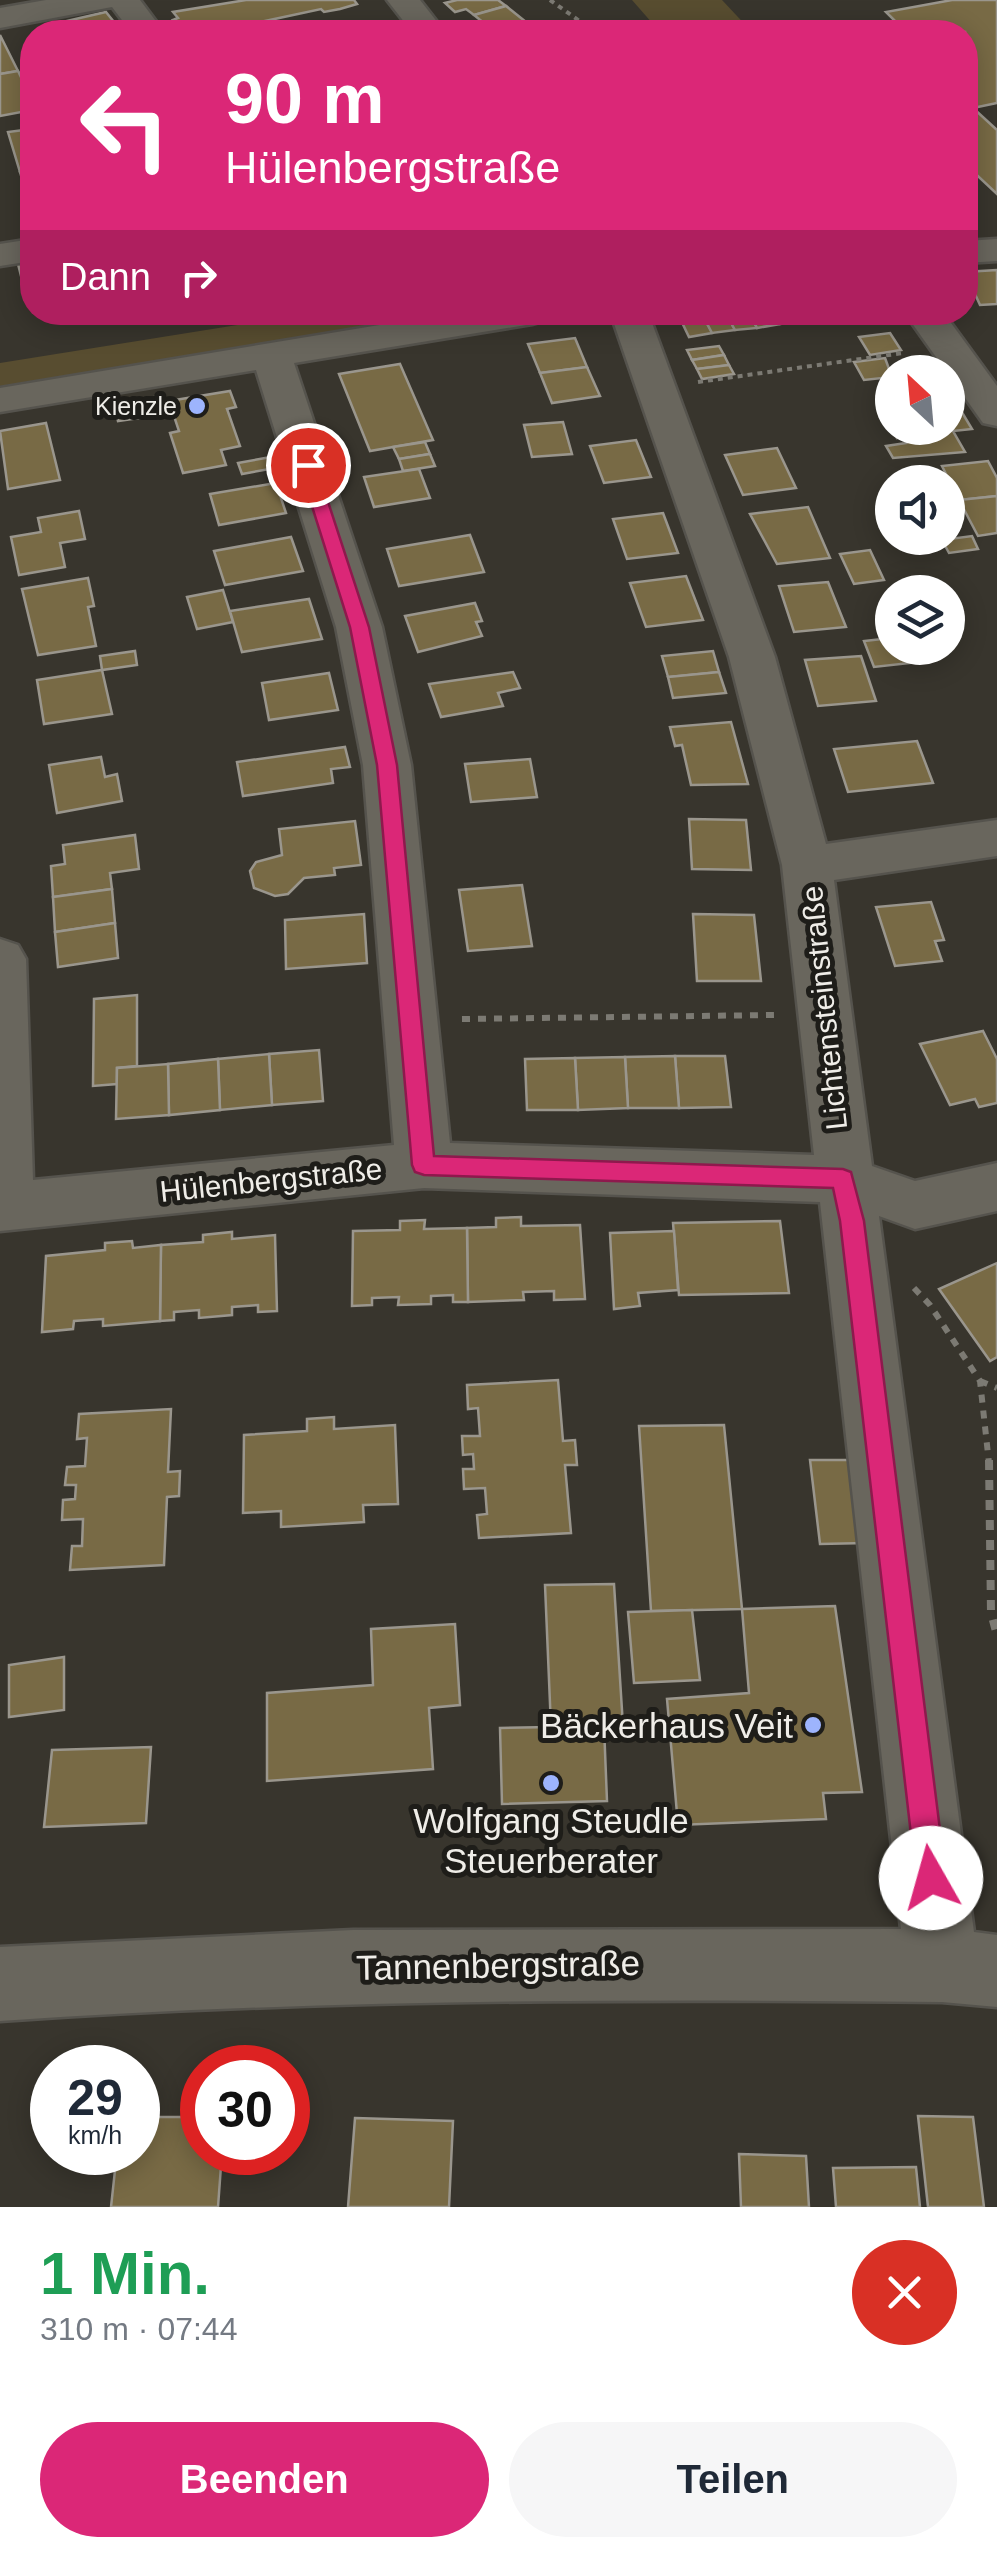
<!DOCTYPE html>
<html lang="de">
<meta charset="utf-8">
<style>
:root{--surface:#fff;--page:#f6f6f7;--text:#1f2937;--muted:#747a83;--accent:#db2777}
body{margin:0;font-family:Helvetica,sans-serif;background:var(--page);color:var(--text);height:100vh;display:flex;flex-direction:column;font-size:38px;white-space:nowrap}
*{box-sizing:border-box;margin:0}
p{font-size:32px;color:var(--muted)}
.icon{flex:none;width:55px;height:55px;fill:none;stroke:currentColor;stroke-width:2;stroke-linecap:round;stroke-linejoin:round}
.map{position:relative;height:2207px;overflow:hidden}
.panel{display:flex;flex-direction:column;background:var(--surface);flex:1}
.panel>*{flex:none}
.guide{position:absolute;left:20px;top:20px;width:958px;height:305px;border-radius:40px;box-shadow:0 5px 25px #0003;background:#db2777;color:#fff;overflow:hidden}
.needle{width:65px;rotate:334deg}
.fabs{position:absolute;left:875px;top:355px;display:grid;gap:20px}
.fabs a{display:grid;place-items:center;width:90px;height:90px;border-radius:50%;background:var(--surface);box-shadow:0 5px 25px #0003;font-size:50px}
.speed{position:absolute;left:30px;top:2045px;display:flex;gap:20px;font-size:50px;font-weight:700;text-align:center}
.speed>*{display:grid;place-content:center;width:130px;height:130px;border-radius:50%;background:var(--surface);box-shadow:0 5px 25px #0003;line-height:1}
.speed small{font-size:25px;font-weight:400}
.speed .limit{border:15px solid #d22;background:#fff;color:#111}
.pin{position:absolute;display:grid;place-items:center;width:85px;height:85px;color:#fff;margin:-42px;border:5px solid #fff;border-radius:50%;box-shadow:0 2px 10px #0007}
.me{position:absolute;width:110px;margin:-55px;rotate:353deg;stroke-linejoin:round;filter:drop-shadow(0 0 8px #0008)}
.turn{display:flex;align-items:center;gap:35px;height:210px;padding:0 40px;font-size:45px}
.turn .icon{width:130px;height:130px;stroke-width:2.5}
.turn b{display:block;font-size:70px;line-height:85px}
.then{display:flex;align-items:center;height:95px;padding:0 40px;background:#0003;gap:20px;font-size:38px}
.round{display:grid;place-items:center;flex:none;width:105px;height:105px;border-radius:52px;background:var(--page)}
.head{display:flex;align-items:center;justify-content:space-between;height:170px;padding:0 40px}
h1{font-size:60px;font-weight:800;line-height:75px;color:#1e9e55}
.action{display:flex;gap:20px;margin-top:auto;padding:20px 40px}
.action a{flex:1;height:115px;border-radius:60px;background:var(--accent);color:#fff;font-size:40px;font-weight:800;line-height:115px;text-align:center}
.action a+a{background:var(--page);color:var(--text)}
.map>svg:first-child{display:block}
.green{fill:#584d30}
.building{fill:#786a45;stroke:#9a968d;stroke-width:2.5}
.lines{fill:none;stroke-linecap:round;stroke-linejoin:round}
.minor-casing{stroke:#55534d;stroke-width:5}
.path-far2{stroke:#7c7a73;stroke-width:4;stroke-dasharray:5 5;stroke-linecap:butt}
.path-far1{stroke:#7c7a73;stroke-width:6;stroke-dasharray:8 8;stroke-linecap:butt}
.path{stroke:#7c7a73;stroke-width:8;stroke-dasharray:10 10;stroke-linecap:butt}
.minor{fill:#69665d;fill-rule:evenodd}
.route{fill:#db2777;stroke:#8e194d;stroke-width:2.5}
.poi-dot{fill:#9db4fd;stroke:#1e1d19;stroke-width:4}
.labels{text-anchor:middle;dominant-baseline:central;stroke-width:10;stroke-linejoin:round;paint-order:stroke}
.far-poi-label{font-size:25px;fill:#efede8;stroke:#1e1d19;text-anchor:end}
.street-label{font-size:30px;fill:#efede8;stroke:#1e1d19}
.near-poi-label{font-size:35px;fill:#efede8;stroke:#1e1d19;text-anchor:end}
.near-street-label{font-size:35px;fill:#efede8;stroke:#1e1d19}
</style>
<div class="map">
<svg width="997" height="2207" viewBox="0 0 997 2207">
<rect width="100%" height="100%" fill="#38352d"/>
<g class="green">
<path d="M632,0H722L752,32H660Z"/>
<path d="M313,313H451L0,386V363Z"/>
</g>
<g class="building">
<path d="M354,0L357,4L340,9L324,12L321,9L214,32H186L173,20L178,18L173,12L246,0Z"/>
<path d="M457,0H498L506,6L474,15L466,9L455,12L445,3Z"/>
<path d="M952,0H997V103L973,108L997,130V194L965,164V32H906L886,12Z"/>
<path d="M506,6L531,26L495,32L474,15Z"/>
<path d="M106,12L122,32H65L58,23Z"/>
<path d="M0,35L18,71L0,74Z"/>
<path d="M18,71L32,100V110L0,116V74Z"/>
<path d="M32,129V170L20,172L8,132Z"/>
<path d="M32,170V213L20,172Z"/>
<path d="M32,261V283L23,284L18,264Z"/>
<path d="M997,270V304L980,305L965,272Z"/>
<path d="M677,312H701L712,333L689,337Z"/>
<path d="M701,312H725L735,330L712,333Z"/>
<path d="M725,312H749L757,328L735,330Z"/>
<path d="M749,312H773L780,324L757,328Z"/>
<path d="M773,312H797L802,321L780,324Z"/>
<path d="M890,333L901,350L870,355L859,337Z"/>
<path d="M575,338L587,367L540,373L528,344Z"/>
<path d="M719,346L724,355L692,360L687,350Z"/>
<path d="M724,355L729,365L697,369L692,360Z"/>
<path d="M885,358L892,377L864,380L854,362Z"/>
<path d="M400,364L433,440L370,451L339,374Z"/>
<path d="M729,365L734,374L702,379L697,369Z"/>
<path d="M587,367L600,396L552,403L540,373Z"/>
<path d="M230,391L236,407L227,409L240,446L221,450L226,465L183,473L170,433L179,431L169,401Z"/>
<path d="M155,397L160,415L118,421L114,404Z"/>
<path d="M954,399L972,429L953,431L965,452L893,458L886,446L906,443L903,437L897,438L885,416L892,415V428H948V400Z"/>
<path d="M563,422L572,454L532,457L524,425Z"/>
<path d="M46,423L60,480L8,489L0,431Z"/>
<path d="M636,440L651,477L604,483L590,446Z"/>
<path d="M425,442L430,454L399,459L393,447Z"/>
<path d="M777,448L796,488L743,495L725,455Z"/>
<path d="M430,454L435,466L403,471L399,459Z"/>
<path d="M271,457L275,468L242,474L238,463Z"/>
<path d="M988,461L997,478V496L959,500L942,466Z"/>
<path d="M419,469L430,498L374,507L364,477Z"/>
<path d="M276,483L286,513L219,525L210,494Z"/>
<path d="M997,496V533L978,536L959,500Z"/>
<path d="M808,507L830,558L777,564L750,514Z"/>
<path d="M79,511L85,539L60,543L65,567L19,575L11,537L41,532L38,518Z"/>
<path d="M663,513L678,553L627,559L613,519Z"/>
<path d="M470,535L484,572L399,586L387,549Z"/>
<path d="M972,536L978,549L949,553L942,540Z"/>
<path d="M291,537L303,571L225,585L214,551Z"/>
<path d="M870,550L884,580L854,584L840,554Z"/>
<path d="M686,576L703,620L646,627L630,583Z"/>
<path d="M88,578L94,606L88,607L96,646L38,655L22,589Z"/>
<path d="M828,582L846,627L794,632L779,586Z"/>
<path d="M223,590L233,622L197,629L187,597Z"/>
<path d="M309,599L322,639L242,652L230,611Z"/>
<path d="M475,603L482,621L476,622L482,636L418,652L405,616Z"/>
<path d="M892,638V648H903L910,663L874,667L864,641Z"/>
<path d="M135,651L137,665L102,670L100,656Z"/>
<path d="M713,651L719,672L668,677L662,656Z"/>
<path d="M861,656L876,701L818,706L805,660Z"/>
<path d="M102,670L112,714L44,724L37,680Z"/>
<path d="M513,672L520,688L498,693L503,706L441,717L429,684Z"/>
<path d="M719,672L726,693L673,698L668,677Z"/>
<path d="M329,673L338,710L269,720L262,683Z"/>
<path d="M731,722L748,784L691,785L682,745L675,746L670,727Z"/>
<path d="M917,741L933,783L848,792L834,749Z"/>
<path d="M345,747L350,767L331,769L333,783L243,796L237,762Z"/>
<path d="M101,757L105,777L117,774L122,801L57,813L49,765Z"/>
<path d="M530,759L537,797L471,802L465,764Z"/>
<path d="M689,819L746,820L751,870L692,869Z"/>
<path d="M355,821L361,865L334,868L335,875L304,878L288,894L275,896L254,888L250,871L256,862L282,855L279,829Z"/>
<path d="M135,835L139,869L110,873L112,889L53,897L51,866L65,864L63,845Z"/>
<path d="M522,885L532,946L468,951L459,890Z"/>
<path d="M112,889L115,923L55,932L53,897Z"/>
<path d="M931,902L944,940L935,941L942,961L895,966L876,907Z"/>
<path d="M364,914L367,963L286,969L285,920Z"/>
<path d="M693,914L754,915L761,981H697Z"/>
<path d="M115,923L118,958L58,967L55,932Z"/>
<path d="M137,995V1066L117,1068V1084L93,1086L94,999Z"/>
<path d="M983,1031L997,1059V1103L979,1107L975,1099L950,1105L920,1044Z"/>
<path d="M319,1050L323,1101L272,1105L269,1054Z"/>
<path d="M269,1054L272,1105L220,1110L218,1059Z"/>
<path d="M675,1056H725L731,1107L679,1108Z"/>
<path d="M675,1056L679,1108H628L625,1057Z"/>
<path d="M625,1057L628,1108L578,1110L575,1058Z"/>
<path d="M575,1058L578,1110H527L525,1059Z"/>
<path d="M218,1059L220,1110L169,1115L168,1064Z"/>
<path d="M168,1064L169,1115L116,1119L117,1068Z"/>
<path d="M521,1217V1226L580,1225L585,1299L554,1300V1291L523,1292L524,1300L468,1302L467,1228L496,1227V1218Z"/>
<path d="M425,1220L424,1229L467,1228L468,1302H453V1295L431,1296V1304L398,1305L399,1297L372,1298V1305L352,1306L353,1231L400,1230V1221Z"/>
<path d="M780,1221L789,1293L679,1295L673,1223Z"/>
<path d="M674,1231L678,1290L638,1293L640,1306L614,1309L610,1233Z"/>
<path d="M232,1232V1239L275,1235L277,1311L258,1312V1305L232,1307V1315L199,1318V1310L174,1312V1320L160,1321L161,1245L203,1242V1235Z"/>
<path d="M132,1241L133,1248L161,1245L160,1321L103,1326V1319L74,1321L73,1329L42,1332L46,1256L105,1250V1243Z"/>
<path d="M997,1263V1357L990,1361L939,1289Z"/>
<path d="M558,1380L563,1441L575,1440L577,1465H565L571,1533L479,1538L477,1515L487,1514L485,1488L464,1489L463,1469H474L473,1454L463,1455L462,1436H480L478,1408L468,1409L467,1385Z"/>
<path d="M171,1409L168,1472L180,1471L179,1496L167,1497L164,1565L70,1570L72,1546H82L83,1519L62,1520L63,1500L75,1499L76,1485H65L67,1467L85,1466L87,1438L77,1439L79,1414Z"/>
<path d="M334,1417V1429L395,1425L398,1504L363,1505L364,1522L281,1527V1511L243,1513L244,1435L307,1431V1419Z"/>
<path d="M724,1425L742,1609L651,1611L639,1426Z"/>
<path d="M810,1460H854L866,1543L820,1544Z"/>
<path d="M614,1584L623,1726H604L607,1801L502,1804L500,1728L551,1727L545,1585Z"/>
<path d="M835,1606L862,1792L823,1793L826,1819L678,1825L667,1699L749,1693L742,1609Z"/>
<path d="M692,1610L700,1680L634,1683L628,1612Z"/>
<path d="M455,1624L460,1705L429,1708L433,1769L267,1781V1693L373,1685L371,1629Z"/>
<path d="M64,1657V1710L9,1717V1665Z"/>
<path d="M151,1747L146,1823L44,1827L52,1750Z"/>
<path d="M918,2116L973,2117L984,2207H928Z"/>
<path d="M138,2117H202V2152H222L218,2207H111L117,2152H138Z"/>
<path d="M355,2118L453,2121L449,2207H348Z"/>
<path d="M739,2154L806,2156L809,2207H741Z"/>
<path d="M916,2167L920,2207H836L833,2168Z"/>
</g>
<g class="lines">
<g class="minor-casing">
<g id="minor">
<path d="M46,0H140L164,32H131L112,7L0,28V8Z"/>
<path d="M387,0H420L445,32H412Z"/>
<path d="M32,239V261L0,266V244Z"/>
<path d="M997,239V261L965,263V241Z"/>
<path d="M458,312H551L546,320L532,324L294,363L382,627L411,765L450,1143L814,1155L782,865L729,657L610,312H648L775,657L826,844L997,820V856L834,880L872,1166L915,1181L997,1163V1211L915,1229L879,1216L974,1932L997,1935V2007L942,2002C628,1999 314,1999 0,2021V1947L353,1930L901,1929L820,1202L424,1188L0,1231V939L18,945L26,959L33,1180L394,1145L363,765L336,627L256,370L0,412V388Z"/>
<path d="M904,312H943L997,386V426L983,423Z"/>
</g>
</g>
<g class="path-far2">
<path d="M550,0L595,32"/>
<path d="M698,382L903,353"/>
</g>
<g class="path-far1">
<path d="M462,1019L774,1015"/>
<path d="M914,1288L930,1305L980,1381L989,1463"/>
<path d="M980,1381L997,1388"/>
</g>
<path class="path" d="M989,1460L991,1613L997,1635"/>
<use href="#minor" class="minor"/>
</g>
<path class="route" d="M308,460L316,465L369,627L397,765L434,1156L843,1169L851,1172L864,1221L946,1878L941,1889L931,1893L921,1889L916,1878L840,1221L833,1188L424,1175L415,1172L412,1165L377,765L350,627L299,465Z"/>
<g class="poi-dot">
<circle cx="197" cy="406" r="10"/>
<circle cx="813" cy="1725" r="10"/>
<circle cx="551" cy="1783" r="10"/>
</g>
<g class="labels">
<g class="far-poi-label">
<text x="177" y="406">Kienzle</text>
</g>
<g class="street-label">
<text transform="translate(824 1008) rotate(-96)">Lichtensteinstraße</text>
<text transform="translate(271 1180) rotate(-6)">Hülenbergstraße</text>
</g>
<g class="near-poi-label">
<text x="793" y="1725">Bäckerhaus Veit</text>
<text x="551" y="1820" text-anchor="middle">Wolfgang Steudle<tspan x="551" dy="40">Steuerberater</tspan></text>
</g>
<g class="near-street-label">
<text transform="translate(498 1965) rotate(-1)">Tannenbergstraße</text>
</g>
</g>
</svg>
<div class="fabs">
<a><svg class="needle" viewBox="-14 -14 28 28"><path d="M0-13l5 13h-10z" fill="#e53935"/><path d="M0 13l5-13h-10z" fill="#747a83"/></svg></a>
<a><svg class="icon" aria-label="sound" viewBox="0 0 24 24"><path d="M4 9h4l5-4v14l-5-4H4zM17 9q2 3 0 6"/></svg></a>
<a><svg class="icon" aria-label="layers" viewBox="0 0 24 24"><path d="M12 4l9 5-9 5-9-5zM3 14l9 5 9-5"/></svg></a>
</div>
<div class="speed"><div>29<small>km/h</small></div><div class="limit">30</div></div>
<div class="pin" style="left:308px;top:465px;background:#d93025"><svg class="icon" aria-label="arrive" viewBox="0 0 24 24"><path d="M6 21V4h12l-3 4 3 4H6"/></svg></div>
<svg class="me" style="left:931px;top:1878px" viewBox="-20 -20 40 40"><circle r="19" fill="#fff"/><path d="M0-13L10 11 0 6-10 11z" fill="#db2777"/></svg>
<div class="guide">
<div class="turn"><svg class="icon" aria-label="left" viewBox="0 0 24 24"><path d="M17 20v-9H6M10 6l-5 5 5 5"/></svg><div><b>90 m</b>Hülenbergstraße</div></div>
<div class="then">Dann<svg class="icon" aria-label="right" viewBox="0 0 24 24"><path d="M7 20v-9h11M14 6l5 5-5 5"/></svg></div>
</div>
</div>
<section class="panel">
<div class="head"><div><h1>1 Min.</h1><p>310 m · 07:44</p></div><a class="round" style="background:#d93025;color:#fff"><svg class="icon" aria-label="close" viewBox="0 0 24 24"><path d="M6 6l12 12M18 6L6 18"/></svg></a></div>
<div class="action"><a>Beenden</a><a>Teilen</a></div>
</section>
